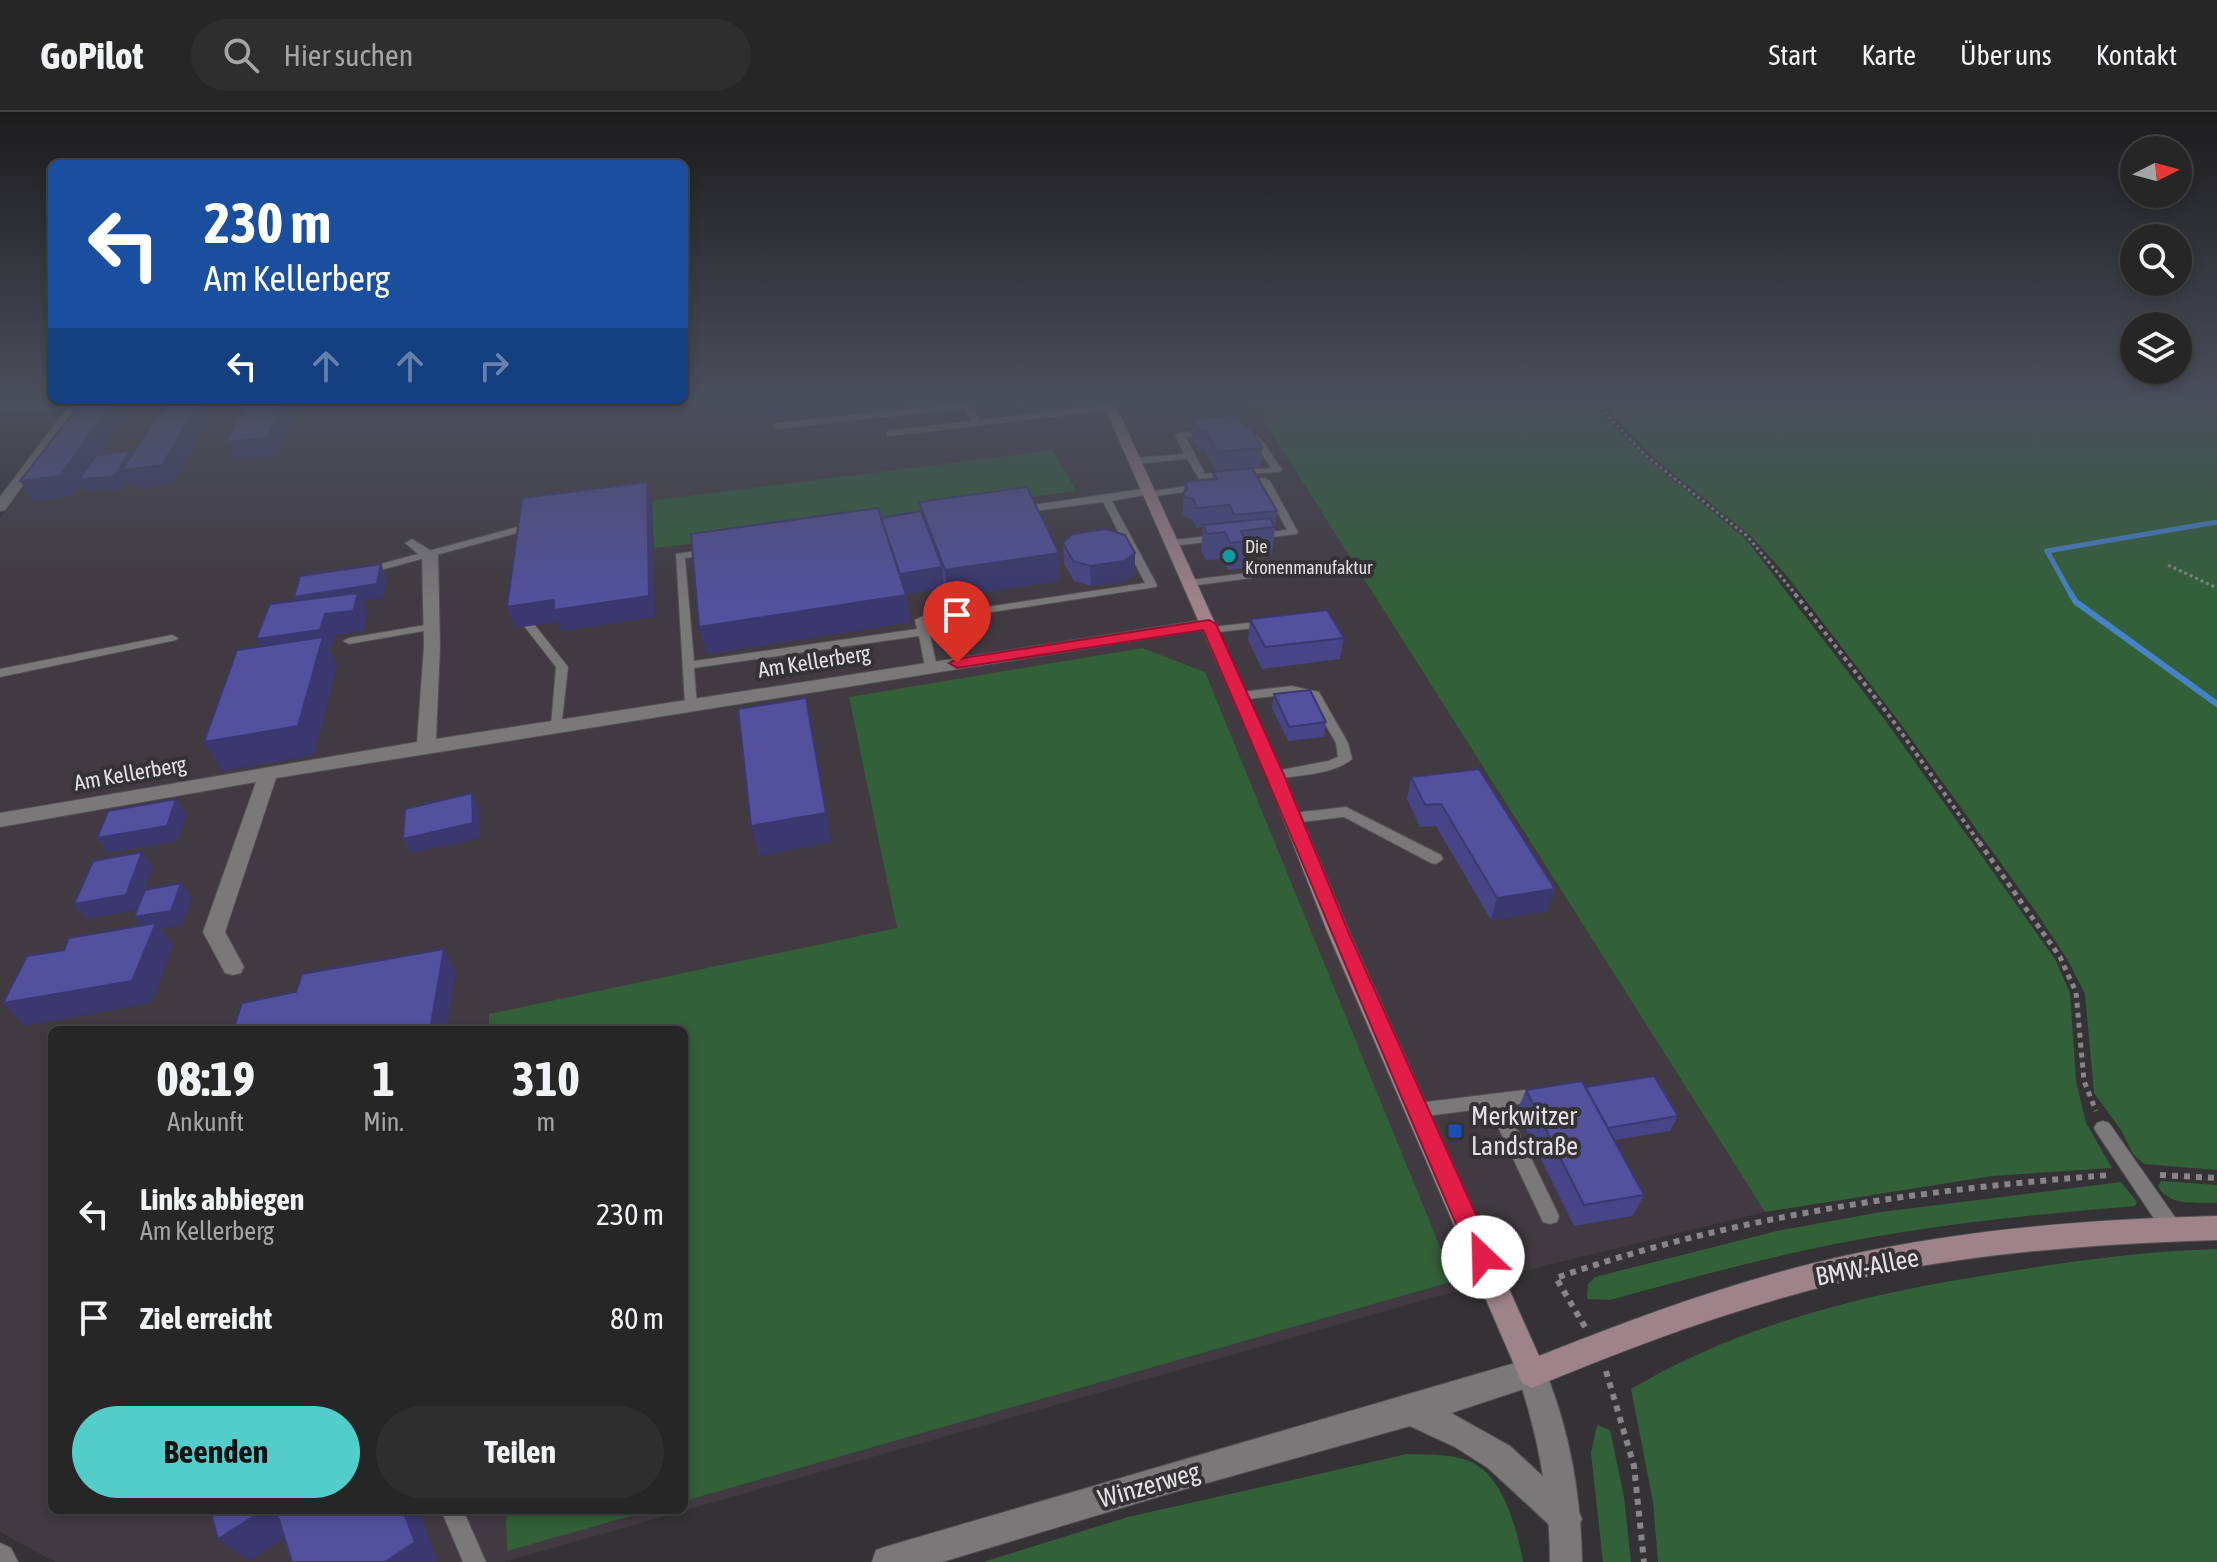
<!DOCTYPE html>
<html lang="de">
<meta charset="utf-8">
<style>
:root{--surface:#272627;--page:#2f2e2f;--text:#f1f3f6;--muted:#a4a5a7;--line:#434344;--accent:#53cdc9}
body{margin:0;font-family:"Asap Condensed",sans-serif;background:var(--page);color:var(--text);height:100vh;display:flex;flex-direction:column;font-size:30px;white-space:nowrap}
*{box-sizing:border-box;margin:0}
p{font-size:26px;color:var(--muted)}
.icon{flex:none;width:44px;height:44px;fill:none;stroke:currentColor;stroke-width:2;stroke-linecap:round;stroke-linejoin:round}
.map{position:relative;flex:1;overflow:hidden}
.details{position:absolute;left:48px;top:914px;width:640px;height:488px;display:flex;flex-direction:column;background:var(--surface);border-radius:12px;box-shadow:0 4px 12px #0003,0 0 0 2px var(--line)}
.details>*{flex:none}
.hud{position:absolute;left:48px;top:48px;width:640px;height:244px;border-radius:12px;box-shadow:0 4px 12px #0003,0 0 0 2px var(--line);background:#1a4fa0;color:#fff;overflow:hidden}
.needle{width:52px;rotate:84deg}
.fabs{position:absolute;left:2120px;top:24px;display:grid;gap:16px}
.fabs a{display:grid;place-items:center;width:72px;height:72px;border-radius:50%;background:var(--surface);box-shadow:0 4px 12px #0003,0 0 0 2px var(--line);font-size:40px}
.pin{position:absolute;display:grid;place-items:center;width:68px;height:68px;color:#fff;margin:-82px -34px;border-radius:50% 50% 50% 0;rotate:-45deg;box-shadow:0 0 8px #0007}
.pin .icon{rotate:45deg}
.me{position:absolute;width:88px;margin:-44px;rotate:336deg;stroke-linejoin:round;filter:drop-shadow(0 0 6px #0008)}
.turn{display:flex;align-items:center;gap:28px;height:168px;padding:0 24px;font-size:36px}
.turn .icon{width:104px;height:104px;stroke-width:2.5}
.turn b{display:block;font-size:56px;line-height:68px}
.lanes{display:flex;align-items:center;height:76px;padding:0 24px;background:#0003;justify-content:center;gap:40px;direction:ltr}
.lanes .off{opacity:.35}
.eta{display:flex;justify-content:space-evenly;align-items:center;height:136px;text-align:center}
.eta b{font-size:48px;font-weight:700;line-height:56px}
.button{display:flex;gap:16px;margin-top:auto;padding:16px 24px}
.button a{flex:1;height:92px;border-radius:48px;background:var(--accent);color:#111;font-size:32px;font-weight:700;line-height:92px;text-align:center}
.button a+a{background:var(--page);color:var(--text)}
ul{padding:0;list-style:none}
li{display:flex;align-items:center;gap:24px;height:104px;padding:0 24px}
li div{flex:1}
li b{display:block;font-size:30px}
li em{font-style:normal}
header{display:flex;align-items:center;gap:48px;box-sizing:border-box;height:112px;padding:0 40px;background:var(--surface);border-bottom:2px solid var(--line)}
header strong{font-size:38px}
nav{display:flex;gap:44px;margin-inline-start:auto;font-size:28px}
.search{width:560px;height:72px;background:var(--page);display:flex;align-items:center;gap:20px;box-sizing:border-box;padding:0 28px;border-radius:44px;color:var(--muted);font-size:30px}
.map>svg:first-child{display:block}
.built{fill:#413a41;fill-rule:evenodd}
.green{fill:#326039}
.lines{fill:none;stroke-linecap:round;stroke-linejoin:round}
.stream-far1{stroke:#4583c6;stroke-width:5}
.stream{stroke:#4583c6;stroke-width:6}
.service-casing{stroke:#535153;stroke-width:2}
.minor-casing{stroke:#535153;stroke-width:2}
.tertiary-casing{stroke:#535153;stroke-width:2}
.secondary-casing{stroke:#535153;stroke-width:2}
.path-far3{stroke:#878587;stroke-width:3;stroke-dasharray:3 3;stroke-linecap:butt}
.path-far2{stroke:#878587;stroke-width:4;stroke-dasharray:4 4;stroke-linecap:butt}
.path-far1{stroke:#878587;stroke-width:5;stroke-dasharray:5 5;stroke-linecap:butt}
.path{stroke:#878587;stroke-width:6;stroke-dasharray:6 6;stroke-linecap:butt}
.service{fill:#7b787a;fill-rule:evenodd}
.minor{fill:#7b787a;fill-rule:evenodd}
.tertiary{fill:#7b787a;fill-rule:evenodd}
.secondary{fill:#9e838a;fill-rule:evenodd}
.wall{fill:#474587}
.shaded-wall{fill:#3a386e}
.building{fill:#53509d;stroke:#3a386e;stroke-width:2}
.route{fill:#e11d48;stroke:#92132f;stroke-width:2}
.culture-dot{fill:#0f9aa8;stroke:#343234;stroke-width:3}
.transit-dot{fill:#1a4fb4;stroke:#343234;stroke-width:3}
.labels{text-anchor:middle;dominant-baseline:central;stroke-width:8;stroke-linejoin:round;paint-order:stroke}
.far-poi-label{font-size:18px;fill:#e2e0e2;stroke:#343234;text-anchor:start}
.street-label{font-size:22px;fill:#e2e0e2;stroke:#343234}
.near-poi-label{font-size:26px;fill:#e2e0e2;stroke:#343234;text-anchor:start}
.near-street-label{font-size:26px;fill:#e2e0e2;stroke:#343234}
</style>
<header>
<strong>GoPilot</strong>
<div class="search"><svg class="icon" aria-label="search" viewBox="0 0 24 24"><circle cx="10" cy="10" r="6"/><path d="M15 15l6 6"/></svg>Hier suchen</div>
<nav><a>Start</a><a>Karte</a><a>Über uns</a><a>Kontakt</a></nav>
</header>
<div class="map">
<svg width="2217" height="1450" viewBox="0 0 2217 1450">
<rect width="100%" height="100%" fill="#343234"/>
<path class="built" d="M1250,287L1765,1100L1544,1154L504,1450H55L0,1420V407L91,288ZM52,918H684V1398H52Z"/>
<g class="green">
<path d="M1250,287H1587L1643,344L1745,426L1885,608L2055,847L2070,881L2076,969L2086,1011L2112,1056L1992,1064L1765,1100Z"/>
<path d="M1597,287H2206L2217,292V1058L2144,1052L2133,1042L2121,1018L2094,981L2085,882L2067,847L2036,800L1897,607L1787,464L1751,424L1654,346Z"/>
<path d="M1053,338L1076,379L891,403L874,412L654,436L652,390L656,388Z"/>
<path d="M1142,536L1205,560L1454,1169L684,1389V918H489V902L897,816L849,585Z"/>
<path d="M2161,1069L2217,1073V1091C2196,1090 2169,1095 2158,1074Z"/>
<path d="M2121,1070L2137,1090L2135,1094C2055,1101 1976,1108 1897,1121C1800,1136 1705,1162 1610,1188L1587,1187L1588,1172L1595,1165L1777,1119L1881,1100Z"/>
<path d="M2217,1137V1450H1658L1653,1390L1631,1277C1749,1208 1878,1179 2012,1159C2080,1148 2148,1139 2217,1137Z"/>
<path d="M1597,1313L1610,1318L1624,1385L1631,1450H1603L1591,1341Z"/>
<path d="M1407,1342C1428,1343 1456,1341 1475,1352C1504,1368 1518,1420 1523,1450H983L1128,1405Z"/>
<path d="M506,1398H652L507,1439Z"/>
</g>
<g class="lines">
<path class="stream-far1" d="M2072,484L2047,439L2217,410"/>
<path class="stream" d="M2071,482L2076,490L2217,592"/>
<g class="service-casing">
<g id="service">
<path d="M968,290L972,293L979,308L1111,292L1115,295L1111,298L890,324L887,323V319L971,309L965,296L778,317L773,314L778,311Z"/>
<path d="M1245,315L1265,332L1282,358L1280,360L1246,362V358L1271,356L1258,336L1240,318Z"/>
<path d="M1208,318L1211,319V323L1186,325L1205,362L1228,359L1233,362L1231,364L1199,367L1187,347L1135,352L1130,349L1135,346L1184,342L1175,323L1177,321Z"/>
<path d="M1265,366L1270,369L1298,420L1297,422L1256,427L1251,424L1256,421L1287,418L1262,372L1241,374L1236,371L1241,368Z"/>
<path d="M1201,372L1206,375L1204,377L1150,385L1145,383L1112,389L1157,473L1156,475L927,510L937,555L931,559L925,555L919,524L694,556L697,593L691,597L685,593L676,442L709,437L714,440L709,443L685,446L694,549L917,517L915,508L921,505L1145,471L1103,390L1019,401L1014,398L1019,395L1149,376L1154,379Z"/>
<path d="M528,412L533,415L532,417L366,462L361,459L362,457Z"/>
<path d="M1220,423L1224,424V428L1172,434L1167,431L1172,428Z"/>
<path d="M1247,461L1251,462V466L1190,474L1185,471L1190,468Z"/>
<path d="M1267,509L1273,512L1271,514L1211,521L1205,518L1211,515Z"/>
<path d="M530,511L534,512L568,555L561,617H553L551,614L556,555L524,514Z"/>
<path d="M431,512L435,513V517L349,532L343,529L349,526Z"/>
<path d="M172,523L178,526L176,528L0,565V557Z"/>
<path d="M1292,574L1319,580L1348,631L1352,647C1333,663 1299,663 1275,667L1270,666L1268,663L1270,660L1328,649L1338,645L1336,631L1310,586L1292,582L1240,588L1234,584L1240,580Z"/>
<path d="M1346,695L1441,743L1443,747L1436,752L1431,751L1344,705L1293,711L1286,706L1293,701Z"/>
<path d="M1541,976L1547,978L1550,983L1547,988L1506,994L1559,1104L1557,1110L1550,1112L1543,1110L1489,996L1418,1005L1412,1003L1409,998L1412,993L1418,991Z"/>
<path d="M2103,1009L2109,1011L2179,1111L2181,1117L2179,1123L2172,1126L2165,1123L2097,1021L2094,1016L2097,1011Z"/>
<path d="M441,1398H463L486,1450H463Z"/>
</g>
</g>
<g class="minor-casing">
<g id="minor">
<path d="M73,288H85L5,398L0,399V385Z"/>
<path d="M412,427L438,443L440,534L436,627L1209,507L1217,512L1209,517L276,666L225,820L244,855L241,861L233,863L225,861L203,820L256,670L0,715V701L417,630L424,534L422,445L405,431Z"/>
<path d="M1532,1246L1542,1251L1547,1261L1542,1271L1451,1301L1510,1334L1577,1396L1582,1407L1577,1418L1566,1423L1555,1418L1488,1356L1455,1335L1410,1314L1171,1381L942,1450H872L876,1438L888,1434Z"/>
<path d="M0,1431L11,1436L18,1450H0Z"/>
</g>
</g>
<g class="tertiary-casing">
<path id="tertiary" d="M1532,1246L1542,1251C1569,1314 1581,1382 1582,1450H1550C1550,1385 1538,1323 1517,1261L1522,1251Z"/>
</g>
<g class="secondary-casing">
<path id="secondary" d="M1101,287H1113L1284,663L1349,819L1539,1244C1639,1204 1740,1167 1844,1144C1967,1117 2092,1107 2217,1104V1128C2092,1132 1965,1141 1843,1170C1736,1195 1633,1234 1532,1276L1522,1271L1327,819L1266,663Z"/>
</g>
<g class="path-far3">
<path d="M1592,287L1645,343L1747,424L1797,484"/>
<path d="M2095,287H2154"/>
<path d="M2168,453L2217,476"/>
</g>
<path class="path-far2" d="M1795,482L1891,606L1980,732"/>
<path class="path-far1" d="M1979,730L2060,845L2076,880L2084,969L2096,999"/>
<g class="path">
<path d="M2160,1063L2217,1066"/>
<path d="M1585,1215L1556,1166C1733,1104 1924,1077 2111,1063"/>
<path d="M1606,1259L1634,1354L1644,1450"/>
</g>
<use href="#service" class="service"/>
<use href="#minor" class="minor"/>
<use href="#tertiary" class="tertiary"/>
<use href="#secondary" class="secondary"/>
</g>
<g class="wall">
<path d="M0,287L52,288H67L54,300L0,301Z"/>
<path d="M1193,307L1245,316L1262,336L1261,355L1216,359L1205,338L1199,339L1192,325Z"/>
<path d="M1213,360L1277,399L1272,442L1245,445L1244,456L1228,458L1223,447L1206,448L1201,439L1203,415L1196,416L1192,407L1184,405L1183,401L1184,370L1212,367Z"/>
<path d="M919,390L1059,441L1060,468L948,486L944,476L906,482L910,510L707,542L881,406L920,399Z"/>
<path d="M1063,431L1135,461L1124,470L1091,474L1074,469L1064,452Z"/>
<path d="M1250,507L1344,526L1340,547L1262,557L1248,528Z"/>
<path d="M1274,582L1326,610L1324,625L1288,629L1272,596Z"/>
<path d="M1479,657L1547,799L1491,808L1436,714L1420,715L1407,687L1411,665Z"/>
<path d="M1585,975L1678,1004L1670,1019L1614,1028L1644,1083L1633,1104L1574,1114L1517,999L1526,978Z"/>
</g>
<g class="shaded-wall">
<path d="M730,287H925L762,306L758,288L731,291Z"/>
<path d="M57,288H67L54,300L50,294Z"/>
<path d="M114,288L125,307L84,367L130,339L138,352L201,288H211L216,297L173,372L134,377L128,368L123,377L86,381L80,372L72,384L33,389L20,369Z"/>
<path d="M286,288H302L278,344L235,349L226,330Z"/>
<path d="M647,370L652,390L655,505L561,519L558,510L515,516L507,495Z"/>
<path d="M1059,441L1060,468L948,486L945,458Z"/>
<path d="M1135,441V461L1124,470L1091,474L1090,454Z"/>
<path d="M381,452L387,466L383,486L363,489L368,501L363,519L336,523L330,539L337,553L314,643L222,659L204,630L268,548L256,527L301,499L294,485Z"/>
<path d="M942,455L944,476L901,483L899,463Z"/>
<path d="M906,483L910,510L707,542L699,515Z"/>
<path d="M806,586L832,730L759,744L751,714Z"/>
<path d="M472,681L479,696L480,726L411,741L403,727Z"/>
<path d="M176,687L187,702L177,729L108,741L97,726Z"/>
<path d="M142,740L153,755L137,798L87,807L74,792Z"/>
<path d="M181,771L192,786L182,813L161,817L173,833L151,891L24,914L3,891L145,820L134,805Z"/>
<path d="M1555,777L1547,799L1491,808L1497,786Z"/>
<path d="M444,837L456,859L446,918H430Z"/>
<path d="M264,1398H283L303,1414L249,1449L218,1427Z"/>
<path d="M403,1398H419L438,1450H385Z"/>
</g>
<g class="building">
<path d="M0,287H52L57,288L50,294L0,295Z"/>
<path d="M114,288L60,364L20,369L80,292Z"/>
<path d="M169,288H201L162,353L122,358Z"/>
<path d="M249,288H286L268,325L226,330Z"/>
<path d="M1237,303L1245,316H1250L1262,336L1217,340L1206,319L1200,320L1193,307Z"/>
<path d="M130,339L115,364L78,368L97,343Z"/>
<path d="M1252,356L1277,399L1234,403L1229,393L1197,396L1193,387L1185,385L1183,381L1188,377L1184,370L1217,367L1213,360Z"/>
<path d="M647,370L649,484L554,498V488L507,495L522,386Z"/>
<path d="M1027,375L1059,441L945,458L919,390Z"/>
<path d="M878,396L906,483L699,515L691,422Z"/>
<path d="M921,399L942,455L900,462L881,406Z"/>
<path d="M1270,406L1275,415L1241,419L1246,429L1230,431L1225,420L1207,422L1203,413Z"/>
<path d="M1106,417L1125,423L1135,441L1124,449L1090,454L1073,449L1063,431L1072,422Z"/>
<path d="M381,452L377,472L294,485L300,464Z"/>
<path d="M358,481L353,499L325,502L320,518L256,527L270,492Z"/>
<path d="M1327,498L1344,526L1265,535L1250,507Z"/>
<path d="M323,525L298,614L204,630L237,538Z"/>
<path d="M1310,578L1326,610L1289,615L1274,582Z"/>
<path d="M806,586L826,701L751,714L738,597Z"/>
<path d="M1479,657L1555,777L1497,786L1441,692L1425,693L1411,665Z"/>
<path d="M472,681L473,711L403,727L405,697Z"/>
<path d="M176,687L167,714L97,726L108,699Z"/>
<path d="M142,740L126,783L74,792L93,749Z"/>
<path d="M181,771L171,799L134,805L145,778Z"/>
<path d="M156,811L132,869L3,891L27,844L64,838L69,826Z"/>
<path d="M444,837L430,918H233L242,891L296,880L302,862Z"/>
<path d="M1654,964L1678,1004L1608,1016L1585,975Z"/>
<path d="M1582,969L1644,1083L1584,1093L1526,978Z"/>
<path d="M210,1398H264L218,1427Z"/>
<path d="M276,1398H403L415,1430L385,1450H292Z"/>
</g>
<linearGradient id="sky" x2="0" y2="1"><stop stop-color="#1d1c1d"/><stop offset="0.59" stop-color="#4a4f5c"/><stop offset="1" stop-color="#4a4f5c" stop-opacity="0"/></linearGradient>
<rect width="2217" height="490" fill="url(#sky)"/>
<path class="route" d="M1209,508L1216,512L1284,663L1348,819L1495,1145L1492,1153L1483,1156L1474,1153C1381,942 1295,729 1203,518L957,556L949,551L957,547Z"/>
<circle class="culture-dot" cx="1229" cy="444" r="8"/>
<rect class="transit-dot" x="1447" y="1011" width="16" height="16" rx="4"/>
<g class="labels">
<g class="far-poi-label">
<text x="1245" y="434">Die<tspan x="1245" dy="21">Kronenmanufaktur</tspan></text>
</g>
<g class="street-label">
<text transform="translate(814 549) rotate(-9)">Am Kellerberg</text>
<text transform="translate(130 661) rotate(-10)">Am Kellerberg</text>
</g>
<g class="near-poi-label">
<text x="1471" y="1004">Merkwitzer<tspan x="1471" dy="30">Landstraße</tspan></text>
</g>
<g class="near-street-label">
<text transform="translate(1867 1155) rotate(-11)">BMW-Allee</text>
<text transform="translate(1149 1373) rotate(-16)">Winzerweg</text>
</g>
</g>
</svg>
<div class="fabs">
<a><svg class="needle" viewBox="-14 -14 28 28"><path d="M0-13l5 13h-10z" fill="#e53935"/><path d="M0 13l5-13h-10z" fill="#a4a5a7"/></svg></a>
<a><svg class="icon" aria-label="search" viewBox="0 0 24 24"><circle cx="10" cy="10" r="6"/><path d="M15 15l6 6"/></svg></a>
<a><svg class="icon" aria-label="layers" viewBox="0 0 24 24"><path d="M12 4l9 5-9 5-9-5zM3 14l9 5 9-5"/></svg></a>
</div>
<div class="pin" style="left:957px;top:551px;background:#d93025"><svg class="icon" aria-label="arrive" viewBox="0 0 24 24"><path d="M6 21V4h12l-3 4 3 4H6"/></svg></div>
<svg class="me" style="left:1483px;top:1145px" viewBox="-20 -20 40 40"><circle r="19" fill="#fff"/><path d="M0-13L10 11 0 6-10 11z" fill="#e11d48"/></svg>
<div class="hud">
<div class="turn"><svg class="icon" aria-label="left" viewBox="0 0 24 24"><path d="M17 20v-9H6M10 6l-5 5 5 5"/></svg><div><b>230 m</b>Am Kellerberg</div></div>
<div class="lanes"><svg class="icon" aria-label="left" viewBox="0 0 24 24"><path d="M17 20v-9H6M10 6l-5 5 5 5"/></svg><svg class="icon off" aria-label="ahead" viewBox="0 0 24 24"><path d="M12 20V5M6 11l6-6 6 6"/></svg><svg class="icon off" aria-label="ahead" viewBox="0 0 24 24"><path d="M12 20V5M6 11l6-6 6 6"/></svg><svg class="icon off" aria-label="right" viewBox="0 0 24 24"><path d="M7 20v-9h11M14 6l5 5-5 5"/></svg></div>
</div>
<section class="details">
<div class="eta">
<div><b>08:19</b><p>Ankunft</p></div>
<div><b>1</b><p>Min.</p></div>
<div><b>310</b><p>m</p></div>
</div>
<ul>
<li><svg class="icon" aria-label="left" viewBox="0 0 24 24"><path d="M17 20v-9H6M10 6l-5 5 5 5"/></svg><div><b>Links abbiegen</b><p>Am Kellerberg</p></div><em>230 m</em></li>
<li><svg class="icon" aria-label="arrive" viewBox="0 0 24 24"><path d="M6 21V4h12l-3 4 3 4H6"/></svg><div><b>Ziel erreicht</b></div><em>80 m</em></li>
</ul>
<div class="button"><a>Beenden</a><a>Teilen</a></div>
</section>
</div>
